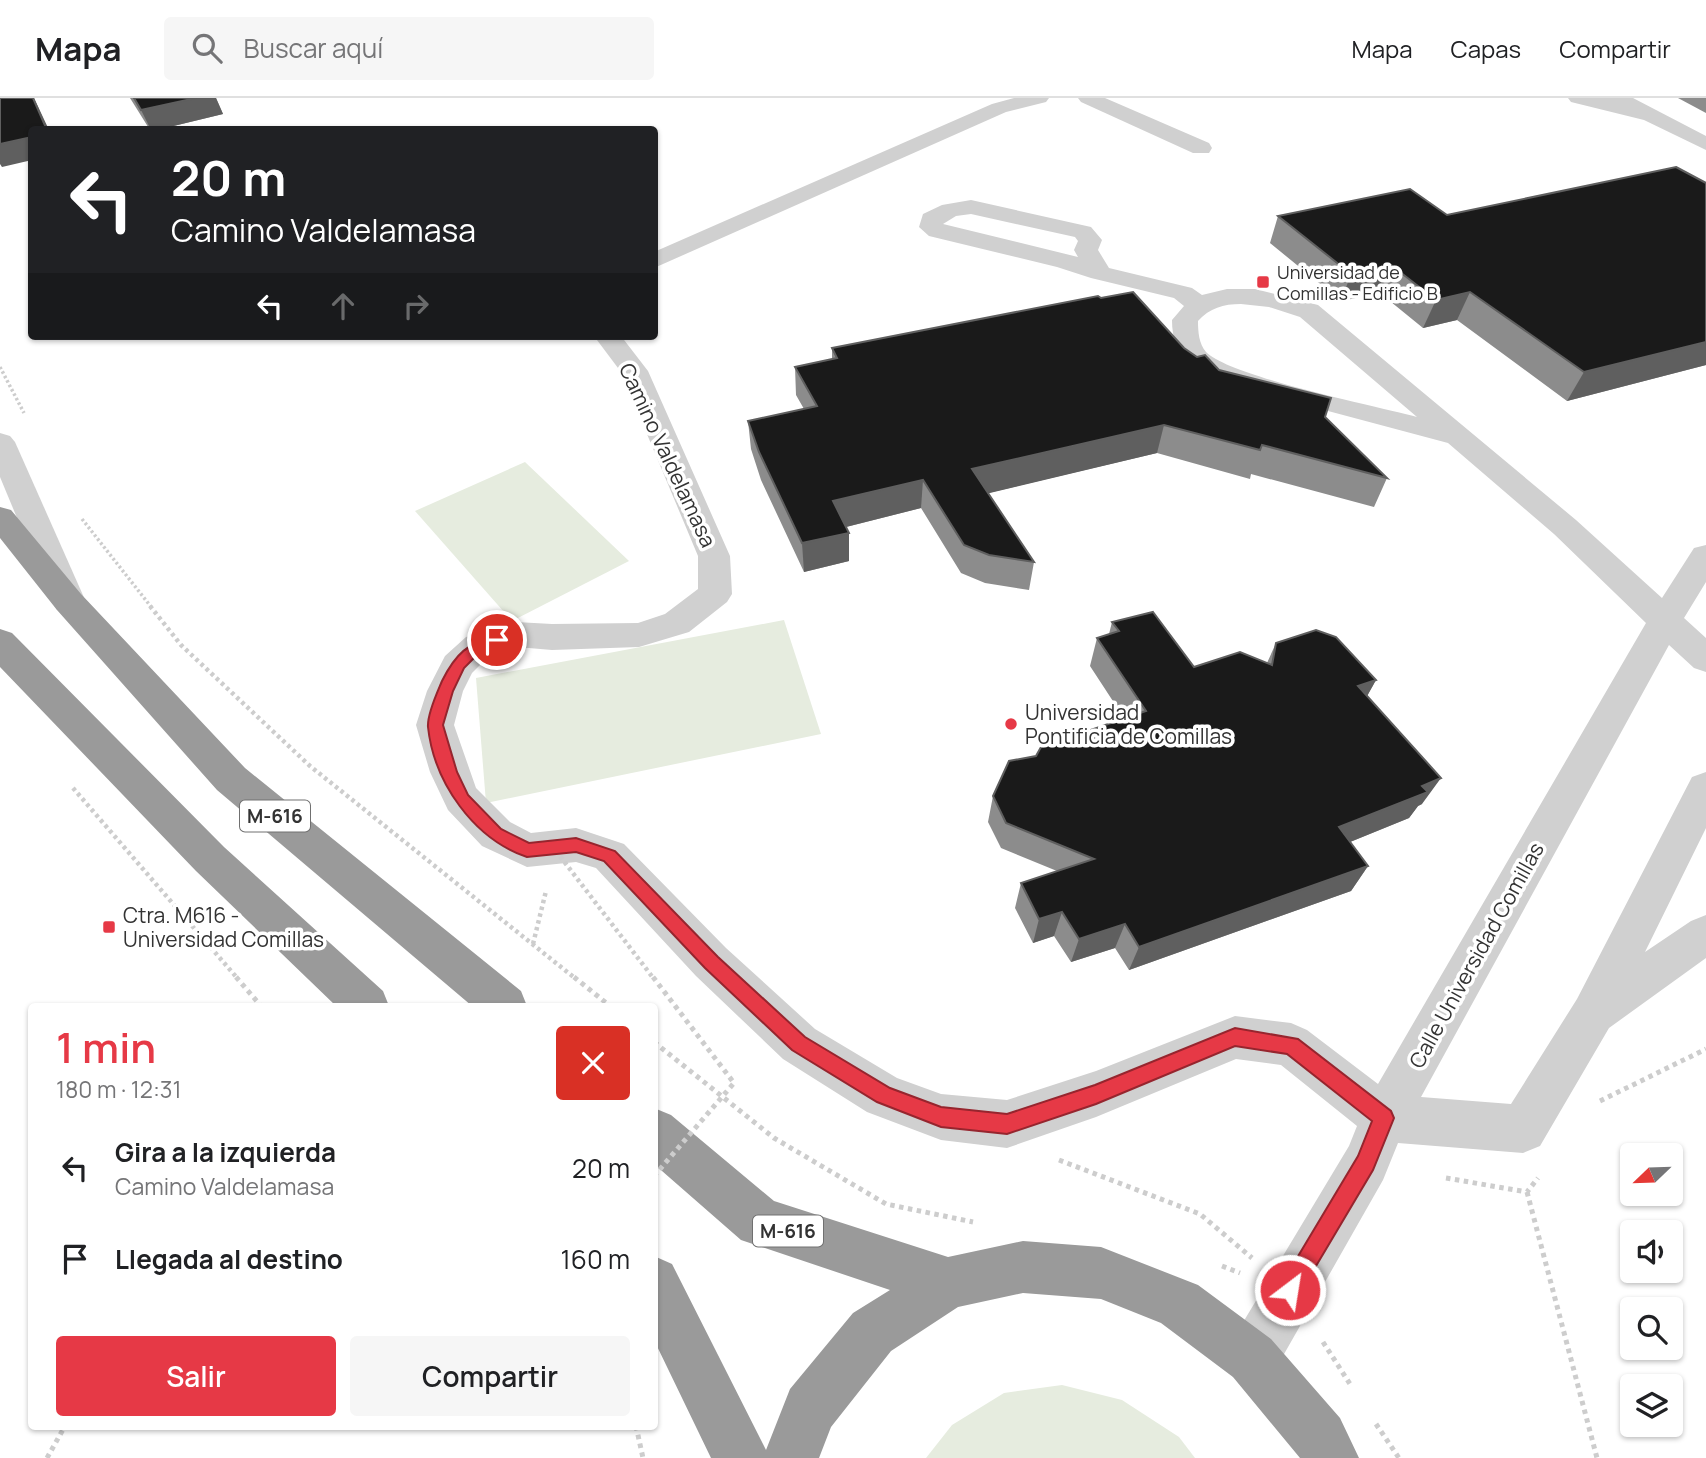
<!DOCTYPE html>
<html lang="es">
<meta charset="utf-8">
<style>
:root{--surface:#fff;--page:#f6f6f6;--text:#202124;--muted:#757577;--line:#e0e0e0;--accent:#e63946}
body{margin:0;font-family:Manrope,sans-serif;background:var(--page);color:var(--text);height:100vh;display:flex;flex-direction:column;font-size:26px;white-space:nowrap}
*{box-sizing:border-box;margin:0}
p{font-size:23px;color:var(--muted)}
.icon{flex:none;width:38px;height:38px;fill:none;stroke:currentColor;stroke-width:2;stroke-linecap:round;stroke-linejoin:round}
.map{position:relative;flex:1;overflow:hidden}
.drawer{position:absolute;left:28px;top:905px;width:630px;height:427px;display:flex;flex-direction:column;background:var(--surface);border-radius:7px;box-shadow:0 2px 5px #0004}
.drawer>*{flex:none}
.banner{position:absolute;left:28px;top:28px;width:630px;height:214px;border-radius:7px;box-shadow:0 2px 5px #0004;background:#202124;color:#fff;overflow:hidden}
.needle{width:46px;rotate:247deg}
.controls{position:absolute;left:1620px;top:1045px;display:grid;gap:14px}
.controls a{display:grid;place-items:center;width:63px;height:63px;border-radius:7px;background:var(--surface);box-shadow:0 2px 5px #0004;font-size:35px}
.pin{position:absolute;display:grid;place-items:center;width:60px;height:60px;color:#fff;margin:-30px;border:4px solid #fff;border-radius:50%;box-shadow:0 2px 7px #0007}
.me{position:absolute;width:77px;margin:-38px;rotate:31deg;stroke-linejoin:round;filter:drop-shadow(0 0 5px #0008)}
.turn{display:flex;align-items:center;gap:24px;height:147px;padding:0 28px;font-size:32px}
.turn .icon{width:91px;height:91px;stroke-width:2.5}
.turn b{display:block;font-size:49px;line-height:60px}
.lanes{display:flex;align-items:center;height:66px;padding:0 28px;background:#0003;justify-content:center;gap:35px;direction:ltr}
.lanes .off{opacity:.35}
.round{display:grid;place-items:center;flex:none;width:74px;height:74px;border-radius:7px;background:var(--page)}
.summary{display:flex;align-items:center;justify-content:space-between;height:119px;padding:0 28px}
h1{font-size:42px;font-weight:600;line-height:52px;color:var(--accent)}
.primary-button{display:flex;gap:14px;margin-top:auto;padding:14px 28px}
.primary-button a{flex:1;height:80px;border-radius:7px;background:var(--accent);color:#fff;font-size:28px;font-weight:600;line-height:80px;text-align:center}
.primary-button a+a{background:var(--page);color:var(--text)}
ul{padding:0;list-style:none}
li{display:flex;align-items:center;gap:21px;height:91px;padding:0 28px}
li div{flex:1}
li b{display:block;font-size:26px}
li em{font-style:normal}
header{display:flex;align-items:center;gap:42px;box-sizing:border-box;height:98px;padding:0 35px;background:var(--surface);border-bottom:2px solid var(--line)}
header strong{font-size:33px}
nav{display:flex;gap:38px;margin-inline-start:auto;font-size:24px}
.search{width:490px;height:63px;background:var(--page);display:flex;align-items:center;gap:18px;box-sizing:border-box;padding:0 24px;border-radius:7px;color:var(--muted);font-size:26px}
.map>svg:first-child{display:block}
.green{fill:#e6ecdf}
.lines{fill:none;stroke-linecap:round;stroke-linejoin:round}
.path-far2{stroke:#cdcdcd;stroke-width:3.5;stroke-dasharray:2.5 2.5;stroke-linecap:butt}
.path-far1{stroke:#cdcdcd;stroke-width:4.5;stroke-dasharray:3.5 3.5;stroke-linecap:butt}
.path{stroke:#cdcdcd;stroke-width:5;stroke-dasharray:4.5 4.5;stroke-linecap:butt}
.minor{fill:#d0d0d0;fill-rule:evenodd}
.highway{fill:#9a9a9a;fill-rule:evenodd}
.path-bridge-far1{stroke:#cdcdcd;stroke-width:4.5;stroke-dasharray:3.5 3.5;stroke-linecap:butt}
.path-bridge{stroke:#cdcdcd;stroke-width:5;stroke-dasharray:4.5 4.5;stroke-linecap:butt}
.wall{fill:#8c8c8c}
.shaded-wall{fill:#5f5f5f}
.building{fill:#1a1a1a;stroke:#5f5f5f;stroke-width:2}
.route{fill:#e63946;stroke:#96252e;stroke-width:2}
.poi-dot{fill:#e63946;stroke:#fff;stroke-width:2.5}
.labels{text-anchor:middle;dominant-baseline:central;stroke-width:7;stroke-linejoin:round;paint-order:stroke}
.far-poi-label{font-size:18px;fill:#333;stroke:#fff;text-anchor:start}
.shield{fill:#fff;stroke:#707070;stroke-width:2}
.shield-label{font-size:19px;font-weight:bold;fill:#333}
.street-label{font-size:21px;fill:#333;stroke:#fff}
.poi-label{font-size:21px;fill:#333;stroke:#fff;text-anchor:start}
</style>
<header>
<strong>Mapa</strong>
<div class="search"><svg class="icon" aria-label="search" viewBox="0 0 24 24"><circle cx="10" cy="10" r="6"/><path d="M15 15l6 6"/></svg>Buscar aquí</div>
<nav><a>Mapa</a><a>Capas</a><a>Compartir</a></nav>
</header>
<div class="map">
<svg width="1706" height="1360" viewBox="0 0 1706 1360">
<rect width="100%" height="100%" fill="#fff"/>
<g class="green">
<path d="M525,364L629,463L512,523L415,413Z"/>
<path d="M784,522L821,636L486,705L476,580Z"/>
<path d="M1062,1287L1122,1302L1179,1339L1195,1360H926L952,1327L1004,1295Z"/>
</g>
<g class="lines">
<g class="path-far2">
<path d="M0,269L24,315"/>
<path d="M82,421L152,510"/>
</g>
<g class="path-far1">
<path d="M150,508L181,547L310,668L576,881"/>
<path d="M73,690L238,881"/>
<path d="M533,846L546,793"/>
</g>
<g class="path">
<path d="M236,879L261,908"/>
<path d="M574,879L610,908"/>
<path d="M654,944L774,1040L886,1106L973,1124"/>
<path d="M1600,1003L1706,951"/>
<path d="M1059,1062L1200,1116L1252,1160"/>
<path d="M1446,1080L1527,1094L1538,1080"/>
<path d="M1527,1094L1597,1360"/>
<path d="M1222,1168L1240,1175"/>
<path d="M1323,1244L1350,1286"/>
<path d="M1376,1326L1399,1360"/>
<path d="M636,1328L643,1360"/>
<path d="M47,1360L65,1328"/>
</g>
<g class="minor">
<path d="M1014,0H1049L1046,4L1006,14L654,170V154L992,6Z"/>
<path d="M1078,0H1105L1209,45L1212,50L1209,55H1193L1081,4Z"/>
<path d="M1568,0H1633L1706,38V52L1644,22L1571,4Z"/>
<path d="M971,102L1091,129L1102,142L1098,152L1109,170L1192,190L1202,197L1227,191H1255L1318,207L1576,422L1662,500L1694,450L1706,447V484L1684,520L1706,540V574L1694,570L1669,547L1421,999L1511,1006L1577,901L1692,679L1706,674V730L1645,854L1691,823L1706,817V860L1609,930L1540,1048L1523,1055L1398,1045L1383,1082L1271,1279L1252,1287L1233,1279L1225,1260L1233,1241L1349,1048L1357,1028L1281,967L1236,961L1096,1019L1007,1050L941,1042L867,1014L783,961L696,878L596,770L576,764L527,769L482,748L448,712L430,674L416,627L427,593L445,558L466,539L516,524L552,526L638,525L665,516L698,491V458L621,274L594,238H621L648,273L730,458L732,496L727,504L689,534L639,549L552,552L517,549L490,557L472,575L463,593L454,627L476,690L510,724L531,735L576,730L624,746L726,850L815,931L897,980L941,996L1007,1002L1096,973L1235,918L1291,925L1307,932L1378,986L1646,525L1554,436L1448,345L1223,285C1192,272 1172,258 1172,222L1184,208L1174,200L1091,180L1057,169L929,138L919,129L923,116L942,107ZM971,116L1075,139L1078,143L1074,152L1078,159L943,126L956,118ZM1241,206L1269,209L1300,219L1417,319C1376,308 1231,279 1206,254C1199,246 1198,234 1198,223C1210,210 1223,206 1241,206Z"/>
<path d="M0,335L10,338L15,344L86,504L81,512L69,516L57,512L52,504L0,379Z"/>
</g>
<g class="highway">
<path d="M0,409L11,412L81,496L245,670L521,893L527,908H472L217,692L57,512L0,440Z"/>
<path d="M0,531L12,535L224,749L383,893L389,908H336L196,773L0,569Z"/>
<path d="M654,1010L671,1017L774,1103L948,1159L1023,1143L1101,1149L1198,1187L1271,1241L1340,1320L1359,1360H1300L1233,1279L1161,1225L1101,1201L1023,1195L958,1209L891,1253L831,1329L819,1360H711L654,1242V1158L672,1166L766,1352L790,1291L853,1215L890,1192L741,1142L654,1066Z"/>
</g>
<path class="path-bridge-far1" d="M556,753L654,881"/>
<path class="path-bridge" d="M653,879L734,985L654,1078"/>
</g>
<g class="wall">
<path d="M130,0H216L223,16L157,32H150Z"/>
<path d="M1678,0H1706V15Z"/>
<path d="M1706,85V267L1567,303L1457,222L1423,230L1380,195L1341,203L1270,145L1278,118L1447,117Z"/>
<path d="M1101,200L1219,272L1325,319L1387,380L1374,409L1251,376L1250,381L1157,355L988,395L1034,464L1029,492L985,485L961,475L921,410L846,429L849,463L804,474L761,382L751,351L748,323L804,311L796,297L795,269L832,261V250Z"/>
<path d="M1112,524L1194,569L1267,565L1276,545L1376,582L1367,598L1422,706L1418,708L1409,720L1350,744L1368,768L1351,793L1129,872L1115,850L1071,864L1054,838L1033,845L1015,810L1021,785L1057,773L1001,750L988,724L993,698L1036,658L1124,620L1090,568L1097,540L1109,536Z"/>
</g>
<g class="shaded-wall">
<path d="M33,0H34L49,32H47Z"/>
<path d="M196,0H216L223,16L157,32H151L141,12Z"/>
<path d="M32,39V62L2,69L0,66V46Z"/>
<path d="M1391,167L1380,195L1341,203L1351,176Z"/>
<path d="M1470,194L1457,222L1423,230L1436,202Z"/>
<path d="M1706,244V267L1567,303L1584,274Z"/>
<path d="M1164,327L1157,355L969,400L972,371Z"/>
<path d="M923,382L921,410L834,432L833,403Z"/>
<path d="M849,435V463L804,474L802,445Z"/>
<path d="M1376,582L1361,609L1358,588Z"/>
<path d="M1441,680L1422,706L1418,708L1409,720L1323,755L1339,729L1422,688Z"/>
<path d="M1368,768L1351,793L1129,872L1139,849Z"/>
<path d="M1062,814L1054,838L1033,845L1039,821Z"/>
<path d="M1125,826L1115,850L1071,864L1079,841Z"/>
</g>
<g class="building">
<path d="M0,0H33L47,32H32V39L0,46Z"/>
<path d="M134,0H196L141,12Z"/>
<path d="M1676,69L1706,85V244L1584,274L1470,194L1436,202L1391,167L1351,176L1278,118L1410,91L1447,117Z"/>
<path d="M1133,194L1184,250L1197,259L1205,257L1219,272L1331,300L1325,319L1387,380L1262,347L1260,352L1164,327L972,371L1034,464L989,457L964,447L923,382L833,403L849,435L802,445L759,354L748,323L817,308L795,269L837,260L832,250L1098,198L1101,200Z"/>
<path d="M1153,514L1194,569L1240,554L1272,567L1276,545L1316,532L1336,539L1376,582L1358,588L1441,680L1422,688L1428,694L1339,729L1368,768L1139,849L1125,826L1079,841L1062,814L1039,821L1021,785L1094,761L1006,725L993,698L1009,663L1036,658L1041,649L1146,613L1097,540L1119,533L1112,524Z"/>
</g>
<path class="route" d="M497,537L504,542L502,546L483,551L464,570L453,593L443,627L457,674L468,697L501,731L529,745L576,740L615,753L718,859L805,939L890,990L941,1009L1007,1016L1095,987L1235,930L1298,941L1391,1013L1394,1020L1373,1072L1297,1200L1290,1203L1282,1200L1279,1192L1282,1185L1358,1058L1372,1023L1287,956L1235,948L1096,1006L1007,1036L941,1029L877,1004L792,952L705,870L604,763L576,754L527,759C474,741 434,685 428,629C427,616 437,595 442,583C456,555 467,546 497,537Z"/>
<g class="poi-dot">
<rect x="1256" y="177" width="14" height="14" rx="3.5"/>
<circle cx="1011" cy="626" r="7"/>
<rect x="102" y="822" width="14" height="14" rx="3.5"/>
</g>
<g class="labels">
<g class="far-poi-label">
<text x="1277" y="174">Universidad de<tspan x="1277" dy="21">Comillas - Edificio B</tspan></text>
</g>
<g class="shield">
<rect x="240" y="702.5" width="70" height="31" rx="5"/>
<rect x="753" y="1117.5" width="70" height="31" rx="5"/>
</g>
<g class="shield-label">
<text x="275" y="718">M-616</text>
<text x="788" y="1133">M-616</text>
</g>
<g class="street-label">
<text transform="translate(668 357) rotate(65)">Camino Valdelamasa</text>
<text transform="translate(1476 857) rotate(-61)">Calle Universidad Comillas</text>
</g>
<g class="poi-label">
<text x="1025" y="614">Universidad<tspan x="1025" dy="24">Pontificia de Comillas</tspan></text>
<text x="123" y="817">Ctra. M616 -<tspan x="123" dy="24">Universidad Comillas</tspan></text>
</g>
</g>
</svg>
<div class="controls">
<a><svg class="needle" viewBox="-14 -14 28 28"><path d="M0-13l5 13h-10z" fill="#e53935"/><path d="M0 13l5-13h-10z" fill="#757577"/></svg></a>
<a><svg class="icon" aria-label="sound" viewBox="0 0 24 24"><path d="M4 9h4l5-4v14l-5-4H4zM17 9q2 3 0 6"/></svg></a>
<a><svg class="icon" aria-label="search" viewBox="0 0 24 24"><circle cx="10" cy="10" r="6"/><path d="M15 15l6 6"/></svg></a>
<a><svg class="icon" aria-label="layers" viewBox="0 0 24 24"><path d="M12 4l9 5-9 5-9-5zM3 14l9 5 9-5"/></svg></a>
</div>
<div class="pin" style="left:497px;top:542px;background:#d93025"><svg class="icon" aria-label="arrive" viewBox="0 0 24 24"><path d="M6 21V4h12l-3 4 3 4H6"/></svg></div>
<svg class="me" style="left:1290px;top:1192px" viewBox="-20 -20 40 40"><circle r="17" fill="#e63946" stroke="#fff" stroke-width="3"/><path d="M0-11L8 9 0 5-8 9z" fill="#fff"/></svg>
<div class="banner">
<div class="turn"><svg class="icon" aria-label="left" viewBox="0 0 24 24"><path d="M17 20v-9H6M10 6l-5 5 5 5"/></svg><div><b>20 m</b>Camino Valdelamasa</div></div>
<div class="lanes"><svg class="icon" aria-label="left" viewBox="0 0 24 24"><path d="M17 20v-9H6M10 6l-5 5 5 5"/></svg><svg class="icon off" aria-label="ahead" viewBox="0 0 24 24"><path d="M12 20V5M6 11l6-6 6 6"/></svg><svg class="icon off" aria-label="right" viewBox="0 0 24 24"><path d="M7 20v-9h11M14 6l5 5-5 5"/></svg></div>
</div>
<section class="drawer">
<div class="summary"><div><h1>1 min</h1><p>180 m · 12:31</p></div><a class="round" style="background:#d93025;color:#fff"><svg class="icon" aria-label="close" viewBox="0 0 24 24"><path d="M6 6l12 12M18 6L6 18"/></svg></a></div>
<ul>
<li><svg class="icon" aria-label="left" viewBox="0 0 24 24"><path d="M17 20v-9H6M10 6l-5 5 5 5"/></svg><div><b>Gira a la izquierda</b><p>Camino Valdelamasa</p></div><em>20 m</em></li>
<li><svg class="icon" aria-label="arrive" viewBox="0 0 24 24"><path d="M6 21V4h12l-3 4 3 4H6"/></svg><div><b>Llegada al destino</b></div><em>160 m</em></li>
</ul>
<div class="primary-button"><a>Salir</a><a>Compartir</a></div>
</section>
</div>
